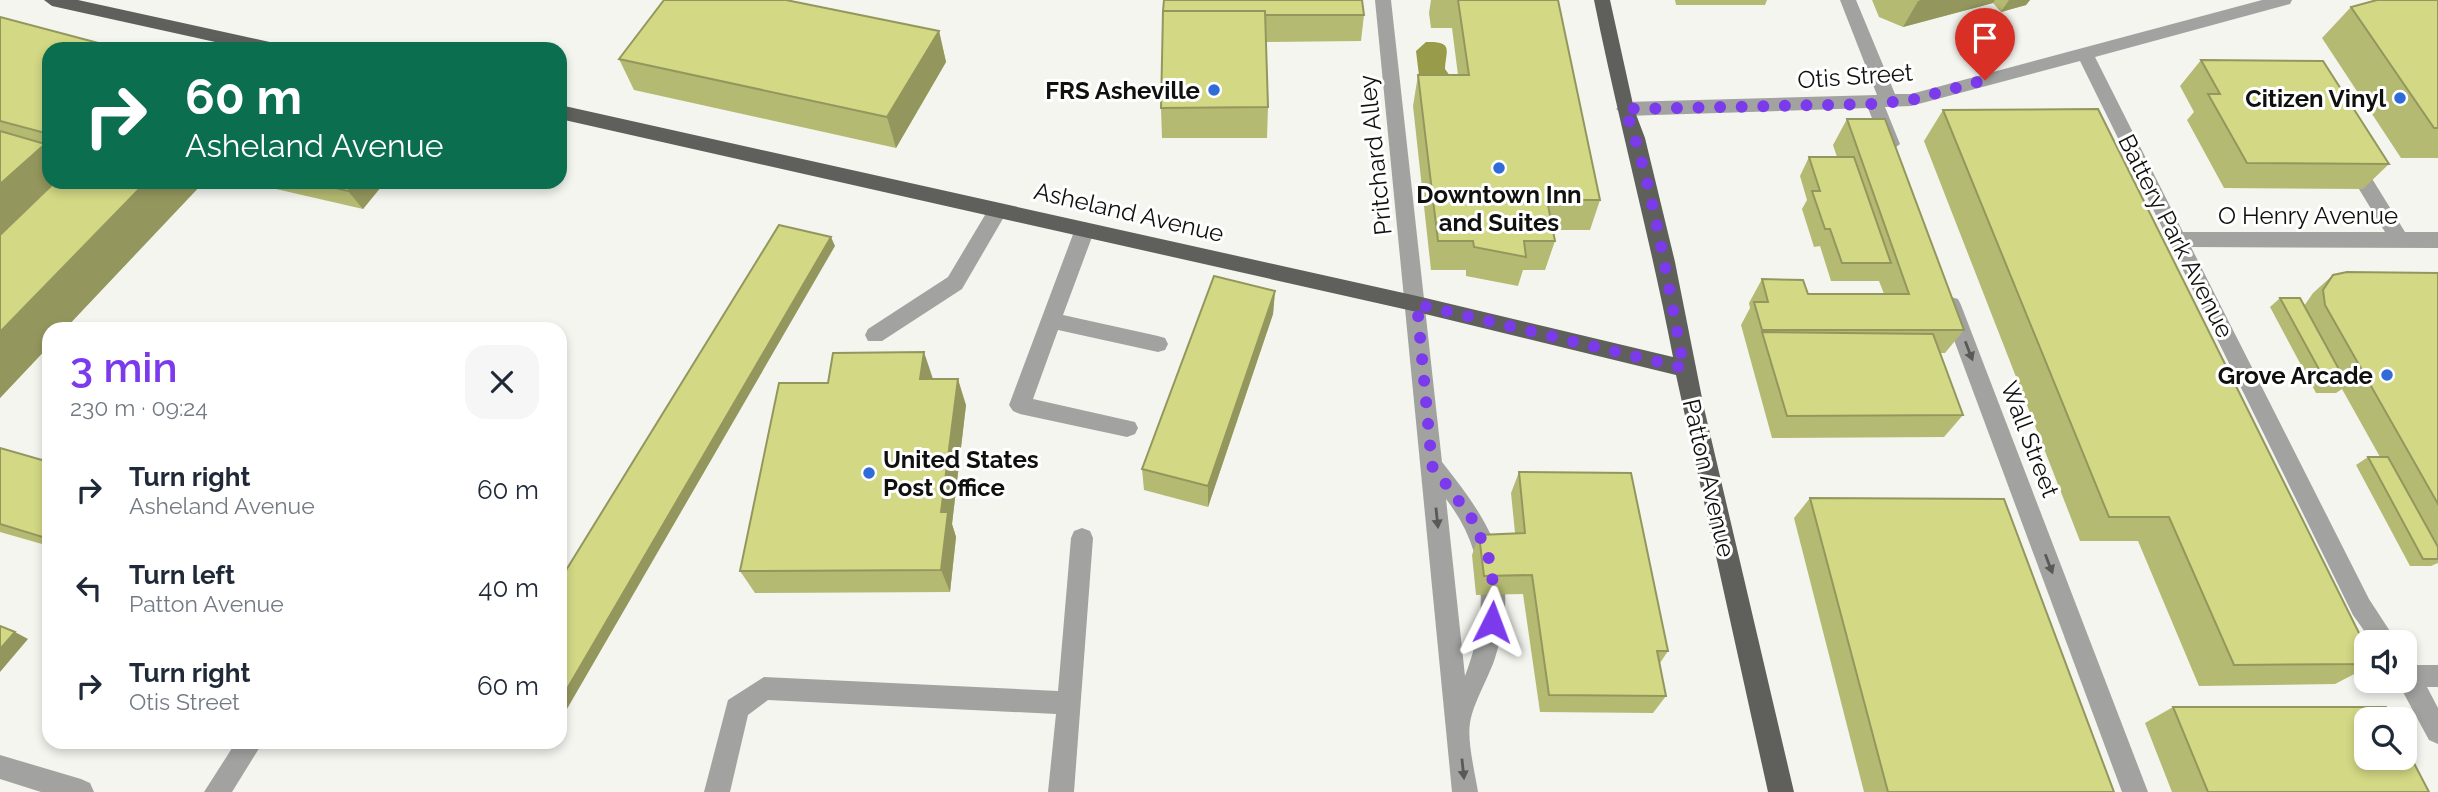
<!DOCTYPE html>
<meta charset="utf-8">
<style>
:root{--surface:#fff;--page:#f6f6f7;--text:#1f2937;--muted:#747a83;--accent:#7c3aed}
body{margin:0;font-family:Raleway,sans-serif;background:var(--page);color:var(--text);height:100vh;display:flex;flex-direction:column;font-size:26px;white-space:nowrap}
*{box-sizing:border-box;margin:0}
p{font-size:23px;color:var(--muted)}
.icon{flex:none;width:38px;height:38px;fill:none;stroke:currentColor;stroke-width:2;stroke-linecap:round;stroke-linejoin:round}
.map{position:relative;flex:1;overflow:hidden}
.side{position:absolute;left:42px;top:322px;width:525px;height:427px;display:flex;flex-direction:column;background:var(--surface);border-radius:21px;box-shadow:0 4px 10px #0003}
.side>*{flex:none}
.banner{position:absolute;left:42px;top:42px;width:525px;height:147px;border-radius:21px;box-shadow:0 4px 10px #0003;background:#0b6e4f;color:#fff;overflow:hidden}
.buttons{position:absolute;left:2354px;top:630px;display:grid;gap:14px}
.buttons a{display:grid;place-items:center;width:63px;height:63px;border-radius:14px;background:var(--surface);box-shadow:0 4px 10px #0003;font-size:35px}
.pin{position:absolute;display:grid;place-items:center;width:60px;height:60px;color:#fff;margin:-72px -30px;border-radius:50% 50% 50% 0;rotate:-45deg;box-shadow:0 0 7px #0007}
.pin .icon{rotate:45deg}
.me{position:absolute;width:77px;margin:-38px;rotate:3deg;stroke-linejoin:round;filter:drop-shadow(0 0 5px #0008)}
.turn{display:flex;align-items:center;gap:24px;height:147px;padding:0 28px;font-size:32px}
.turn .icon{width:91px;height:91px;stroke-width:2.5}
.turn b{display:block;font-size:49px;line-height:60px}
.round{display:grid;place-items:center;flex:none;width:74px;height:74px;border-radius:21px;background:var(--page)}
.summary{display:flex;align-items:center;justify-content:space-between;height:119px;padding:0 28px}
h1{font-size:42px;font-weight:600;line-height:52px;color:var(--accent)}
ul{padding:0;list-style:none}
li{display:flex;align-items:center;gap:21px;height:98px;padding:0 28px}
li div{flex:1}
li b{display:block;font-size:26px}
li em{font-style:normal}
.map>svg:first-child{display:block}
.water{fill:#989b49}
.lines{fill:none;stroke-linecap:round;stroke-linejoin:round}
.minor{fill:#a2a2a0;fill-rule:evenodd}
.major{fill:#5f5f5b;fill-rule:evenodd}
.wall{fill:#b5ba72}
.shaded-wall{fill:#94975d}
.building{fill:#d3d885;stroke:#94975d;stroke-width:2}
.oneway{fill:#595a58}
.route{stroke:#7c3aed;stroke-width:12;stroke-dasharray:0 21.6}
.poi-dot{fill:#2f6cda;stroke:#fff;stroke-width:2.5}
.labels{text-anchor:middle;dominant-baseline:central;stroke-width:6;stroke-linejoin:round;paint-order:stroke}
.street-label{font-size:24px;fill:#10110f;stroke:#fff}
.poi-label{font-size:24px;font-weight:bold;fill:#10110f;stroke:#fff;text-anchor:end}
</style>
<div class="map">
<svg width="2438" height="792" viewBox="0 0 2438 792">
<rect width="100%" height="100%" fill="#f4f5ef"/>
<path class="water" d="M1426,42C1454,41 1446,50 1445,69L1453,80L1420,84L1416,51Z"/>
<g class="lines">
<g class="minor">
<path d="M1375,0H1391L1442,462C1493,526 1522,573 1495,658C1489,677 1473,703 1470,723C1467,741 1475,773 1478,792H1452ZM1446,499C1488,553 1489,614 1465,676Z"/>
<path d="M1840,0H1856L1895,94H1911L2262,0H2292L2290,4L2095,57L2183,232H2385L2342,161L2351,154L2358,156L2405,232H2438V248L2191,247L2369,599L2397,642H2372L2353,615L2080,61L1911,106L1885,107L1900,144L1891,151L1882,144L1868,108L1625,116L1616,109L1625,102L1877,95Z"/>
<path d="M998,203L1008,210L962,289L882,341H868L865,335L868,329L948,277L991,205Z"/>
<path d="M1085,222L1095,229L1063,315L1158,336L1165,338L1168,344L1165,350L1158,352L1058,330L1033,399L1135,422L1138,428L1135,434L1127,437L1020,414L1013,411L1009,405L1075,229Z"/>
<path d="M1951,297L1958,299L1961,305L2148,792H2122L1941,305L1944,299Z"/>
<path d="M1082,528L1090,531L1093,538L1074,792H1048L1056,714L768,700L748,715L730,792H704L728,700L764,677L1058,691L1071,538L1074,531Z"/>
<path d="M2404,659L2414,665H2438V687H2427L2438,708V744L2429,740L2397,681H2404Z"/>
<path d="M236,742H263L232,792H204Z"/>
<path d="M0,755L81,779L90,783L94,792H41L0,779Z"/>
</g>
<g class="major">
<path d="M44,0H78L274,43L283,49H247L52,6Z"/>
<path d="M1594,0H1610L1634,109L1645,138L1675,262L1704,408L1794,792H1768L1676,375L1417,312L560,119V105L1417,296L1673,357C1650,237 1618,120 1594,0Z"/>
</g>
</g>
<g class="wall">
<path d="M1164,0L1364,15L1361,41L1266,42L1268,107L1267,138H1162L1161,108Z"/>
<path d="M1431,0H1558L1600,200L1590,230H1553L1555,241L1545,270H1523L1518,286L1466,276V270H1431L1413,106L1418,75H1458L1452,28H1431L1429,13Z"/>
<path d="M1675,0H1767L1765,5H1676Z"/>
<path d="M1872,0H2030L2026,5L2001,12L1993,3L1903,27L1879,17Z"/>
<path d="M2438,0V158H2401L2322,38L2351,7Z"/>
<path d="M0,17L49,49V346L0,398Z"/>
<path d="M939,31L946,62L896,148L634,90L619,59Z"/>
<path d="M2201,60L2389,164L2363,189L2224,188L2187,120L2194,112L2180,86Z"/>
<path d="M1943,110L2366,647V668L2335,684L2199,686L2138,541H2080L1924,141Z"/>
<path d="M1847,119L1964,330L1945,353H1940L1963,415L1944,437L1772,438L1741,325L1750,308L1749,303L1762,279L1808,294H1884L1879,281H1831L1820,246L1814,247L1802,209L1807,200L1800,176L1809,157H1837L1833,145Z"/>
<path d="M270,182H385L363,209L276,189Z"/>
<path d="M2438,273V563L2431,566H2410L2356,465L2368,457H2380L2342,389L2336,393H2316L2270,307L2280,298L2304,306L2313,293L2333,275Z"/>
<path d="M1275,291L1273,314L1208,507L1144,490L1142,469Z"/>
<path d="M932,379L966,405L952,524L956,537L950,592L755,593L740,571L828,383Z"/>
<path d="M0,448L49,462V546L0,532Z"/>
<path d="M1519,472L1668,651L1660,663L1666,696L1653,713L1540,712L1523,594L1476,595L1472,555L1479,535L1515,533L1511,493Z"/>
<path d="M1810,498L2114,792H1864L1794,518Z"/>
<path d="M2173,707L2429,792H2172L2145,723Z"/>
</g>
<g class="shaded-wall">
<path d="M1921,0H1995L1993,3L1903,27L1918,1Z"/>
<path d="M2009,0H2030L2026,5L2001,12Z"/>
<path d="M939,31L946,62L896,148L887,117Z"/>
<path d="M45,144L49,148V182H57L0,235V184Z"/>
<path d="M146,182H204L65,329H49V346L0,398V332Z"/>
<path d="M356,182H385L363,209L348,191Z"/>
<path d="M831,237L835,246L560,721V701Z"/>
<path d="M1275,291L1273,314L1208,507V486Z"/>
<path d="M924,352L933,379H920Z"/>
<path d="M958,379L966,405L952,524L956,537L950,592L941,570V512Z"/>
<path d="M15,632L28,639L0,672V649Z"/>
</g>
<g class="building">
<path d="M664,0H786L939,31L887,117L619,59Z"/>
<path d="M1164,0H1362L1364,15H1265V11H1163Z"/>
<path d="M1458,0H1558L1600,200H1547L1555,241H1524L1526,257L1474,247L1473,241H1438L1418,75H1469Z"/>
<path d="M2377,0H2438V128H2434L2351,7Z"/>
<path d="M1163,11H1265L1268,107L1161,108Z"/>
<path d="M0,17L121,49H49V134L0,121Z"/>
<path d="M2201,60L2323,61L2389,164L2247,163L2208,94H2220Z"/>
<path d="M2098,109L2366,647V664L2234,665L2169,517H2109L1943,110Z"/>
<path d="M1847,119H1885L1964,330H1762L1754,302H1768L1762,279L1803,280L1808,294H1909Z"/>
<path d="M0,131L45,144L0,184Z"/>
<path d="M1809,157H1854L1891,263H1842L1830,229H1825L1812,191H1820Z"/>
<path d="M55,182H146L0,332V235Z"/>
<path d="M309,182H356L348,191Z"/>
<path d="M779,225L831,237L560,701V580Z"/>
<path d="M2347,272L2438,273V504L2325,305L2323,290L2333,275Z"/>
<path d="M1214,276L1275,291L1208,486L1142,469Z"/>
<path d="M2280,298H2300L2347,384H2327Z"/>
<path d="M1762,332L1933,334L1963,415L1787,416Z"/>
<path d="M924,352L920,379H958L941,512H948L941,570L740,571L779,383H828L833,353Z"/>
<path d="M0,448L49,462V539L0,524Z"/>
<path d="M2368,457H2388L2438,547V559H2423Z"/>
<path d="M1519,472L1631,473L1668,651H1657L1666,696L1549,695L1532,575L1484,576L1479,535L1525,533Z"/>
<path d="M1810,498L2004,499L2114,792H1888Z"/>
<path d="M0,626L15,632L0,649Z"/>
<path d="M2173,707H2386L2392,719H2366V758H2404V744L2429,792H2208Z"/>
</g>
<defs><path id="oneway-solid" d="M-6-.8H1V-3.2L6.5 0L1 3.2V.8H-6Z" transform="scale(1.75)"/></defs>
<g class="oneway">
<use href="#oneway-solid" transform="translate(1969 351) rotate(69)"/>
<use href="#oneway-solid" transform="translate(1437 518) rotate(84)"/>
<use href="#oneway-solid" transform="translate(2049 564) rotate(69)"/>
<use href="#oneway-solid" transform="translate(1463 769) rotate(84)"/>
</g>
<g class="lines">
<path class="route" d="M1492,622L1495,594L1488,554L1471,517L1432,466L1417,304L1684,368C1667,282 1655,192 1625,109L1875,104L1911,100L1985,80"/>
</g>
<g class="poi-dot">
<circle cx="1214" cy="90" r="7"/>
<circle cx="2400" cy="98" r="7"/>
<circle cx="1499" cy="168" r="7"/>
<circle cx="2387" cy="375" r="7"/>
<circle cx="869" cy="473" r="7"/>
</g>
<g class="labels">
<g class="street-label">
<text transform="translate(1855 76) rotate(-4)">Otis Street</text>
<text transform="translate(1375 155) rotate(-96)">Pritchard Alley</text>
<text transform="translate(1129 212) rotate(13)">Asheland Avenue</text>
<text x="2308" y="215">O Henry Avenue</text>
<text transform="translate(2176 236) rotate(63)">Battery Park Avenue</text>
<text transform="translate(2030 439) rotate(69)">Wall Street</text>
<text transform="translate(1709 478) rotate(77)">Patton Avenue</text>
</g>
<g class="poi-label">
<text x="1200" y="90">FRS Asheville</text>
<text x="2386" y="98">Citizen Vinyl</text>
<text x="1499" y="194" text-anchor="middle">Downtown Inn<tspan x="1499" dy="28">and Suites</tspan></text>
<text x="2373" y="375">Grove Arcade</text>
<text x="883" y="459" text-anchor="start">United States<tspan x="883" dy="28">Post Office</tspan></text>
</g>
</g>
</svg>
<div class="buttons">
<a><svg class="icon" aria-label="sound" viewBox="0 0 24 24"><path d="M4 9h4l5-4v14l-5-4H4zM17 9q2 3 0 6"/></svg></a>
<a><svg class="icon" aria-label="search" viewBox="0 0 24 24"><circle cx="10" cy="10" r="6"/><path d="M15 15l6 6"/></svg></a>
</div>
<div class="pin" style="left:1985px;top:80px;background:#d93025"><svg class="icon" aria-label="arrive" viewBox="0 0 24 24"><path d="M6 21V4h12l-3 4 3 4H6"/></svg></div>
<svg class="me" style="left:1492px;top:622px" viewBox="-20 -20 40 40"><path d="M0-17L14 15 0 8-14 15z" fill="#7c3aed" stroke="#fff" stroke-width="4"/></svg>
<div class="banner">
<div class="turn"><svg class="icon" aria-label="right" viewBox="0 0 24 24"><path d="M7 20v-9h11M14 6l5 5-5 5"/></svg><div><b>60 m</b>Asheland Avenue</div></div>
</div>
<section class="side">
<div class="summary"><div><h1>3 min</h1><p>230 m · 09:24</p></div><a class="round"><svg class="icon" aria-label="close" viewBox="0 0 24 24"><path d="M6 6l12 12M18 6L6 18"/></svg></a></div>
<ul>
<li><svg class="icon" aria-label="right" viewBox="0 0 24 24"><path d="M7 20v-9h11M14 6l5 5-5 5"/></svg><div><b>Turn right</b><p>Asheland Avenue</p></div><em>60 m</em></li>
<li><svg class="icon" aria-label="left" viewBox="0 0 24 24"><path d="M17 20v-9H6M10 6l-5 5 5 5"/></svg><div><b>Turn left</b><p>Patton Avenue</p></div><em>40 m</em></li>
<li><svg class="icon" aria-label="right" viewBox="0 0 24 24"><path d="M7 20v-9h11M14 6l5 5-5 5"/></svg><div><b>Turn right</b><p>Otis Street</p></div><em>60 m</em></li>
</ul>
</section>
</div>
